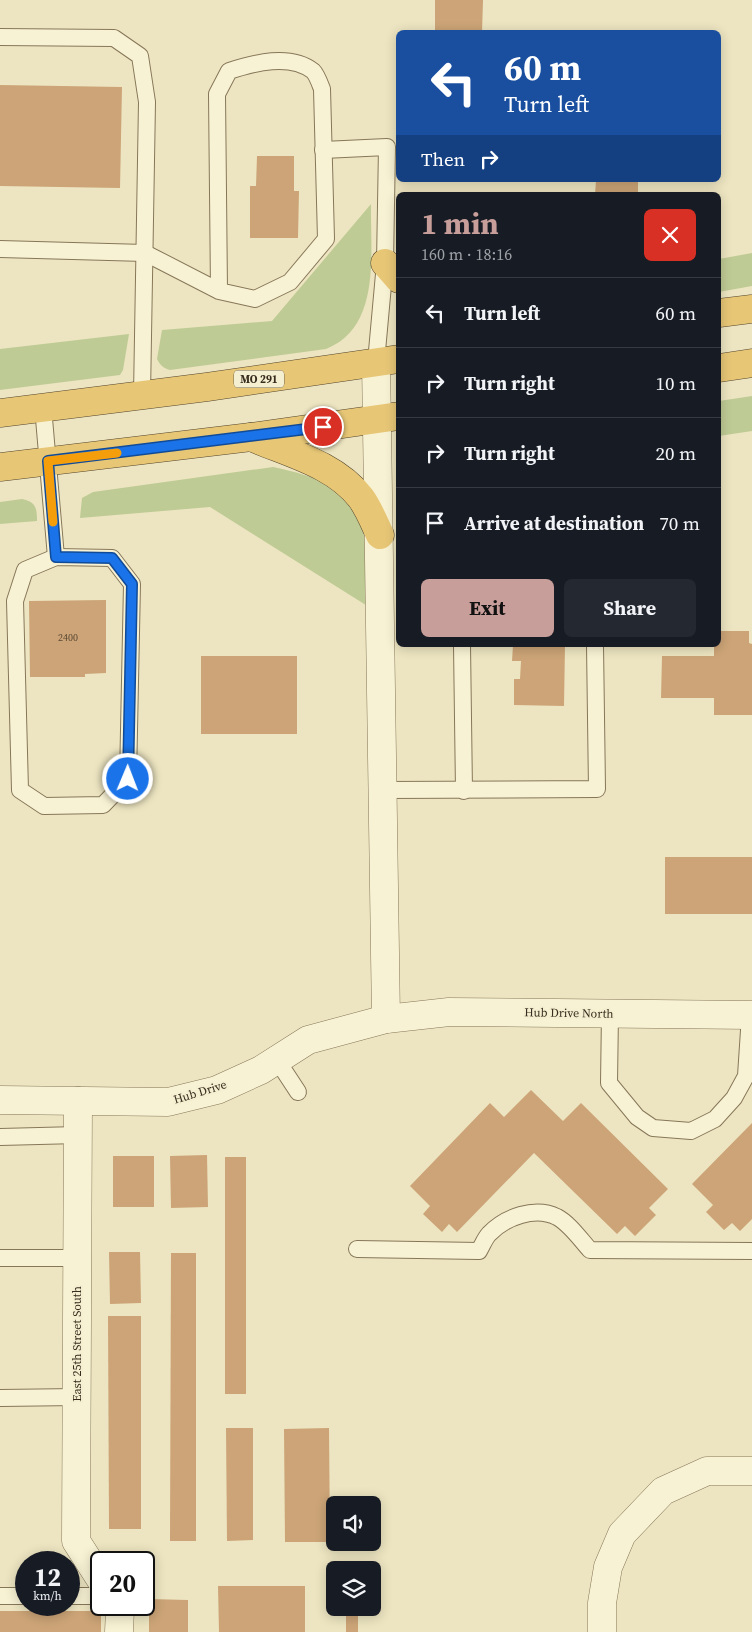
<!DOCTYPE html>
<meta charset="utf-8">
<style>
:root{--surface:#171b24;--page:#242831;--text:#f1f3f6;--muted:#9ea1a6;--line:#363941;--accent:#c89e9a}
body{margin:0;font-family:"Source Serif 4",serif;background:var(--page);color:var(--text);height:100vh;display:flex;flex-direction:column;font-size:19px;white-space:nowrap}
*{box-sizing:border-box;margin:0}
p{font-size:16px;color:var(--muted)}
.icon{flex:none;width:28px;height:28px;fill:none;stroke:currentColor;stroke-width:2;stroke-linecap:round;stroke-linejoin:round}
.map{position:relative;flex:1;overflow:hidden}
.panel{position:absolute;left:396px;top:192px;width:325px;height:455px;display:flex;flex-direction:column;background:var(--surface);border-radius:8px;box-shadow:0 2px 12px #0003}
.panel>*{flex:none}
.top-card{position:absolute;left:396px;top:30px;width:325px;height:152px;border-radius:8px;box-shadow:0 2px 12px #0003;background:#1a4fa0;color:#fff;overflow:hidden}
.buttons{position:absolute;left:326px;top:1496px;display:grid;gap:10px}
.buttons a{display:grid;place-items:center;width:55px;height:55px;border-radius:8px;background:var(--surface);box-shadow:0 2px 12px #0003;font-size:25px}
.speed{position:absolute;left:15px;top:1551px;display:flex;gap:10px;font-size:25px;font-weight:700;text-align:center}
.speed>*{display:grid;place-content:center;width:65px;height:65px;border-radius:50%;background:var(--surface);box-shadow:0 2px 12px #0003;line-height:1}
.speed small{font-size:12px;font-weight:400}
.speed .limit{border:2px solid #111;border-radius:8px;background:#fff;color:#111}
.pin{position:absolute;display:grid;place-items:center;width:42px;height:42px;color:#fff;margin:-21px;border:2px solid #fff;border-radius:50%;box-shadow:0 1px 5px #0007}
.me{position:absolute;width:55px;margin:-28px;rotate:1deg;stroke-linejoin:round;filter:drop-shadow(0 0 4px #0008)}
.turn{display:flex;align-items:center;gap:18px;height:105px;padding:0 25px;font-size:22px}
.turn .icon{width:65px;height:65px;stroke-width:2.5}
.turn b{display:block;font-size:35px;line-height:42px}
.then{display:flex;align-items:center;height:48px;padding:0 25px;background:#0003;gap:10px;font-size:19px}
.round{display:grid;place-items:center;flex:none;width:52px;height:52px;border-radius:8px;background:var(--page)}
.overview{display:flex;align-items:center;justify-content:space-between;height:85px;padding:0 25px}
h1{font-size:30px;font-weight:700;line-height:38px;color:var(--accent)}
.action{display:flex;gap:10px;margin-top:auto;padding:10px 25px}
.action a{flex:1;height:58px;border-radius:8px;background:var(--accent);color:#111;font-size:20px;font-weight:700;line-height:58px;text-align:center}
.action a+a{background:var(--page);color:var(--text)}
ul{padding:0;list-style:none}
li{display:flex;align-items:center;gap:15px;height:70px;padding:0 25px;border-top:1px solid var(--line)}
li div{flex:1}
li b{display:block;font-size:19px}
li em{font-style:normal}
.map>svg:first-child{display:block}
.green{fill:#bfcb95}
.building{fill:#cca477}
.lines{fill:none;stroke-linecap:round;stroke-linejoin:round}
.service-casing{stroke:#877759;stroke-width:18}
.minor-casing{stroke:#877759;stroke-width:29}
.trunk-casing{stroke:#54442d;stroke-width:29}
.service{stroke:#f8f2d4;stroke-width:16}
.minor{stroke:#f8f2d4;stroke-width:28}
.trunk{stroke:#e7c776;stroke-width:28}
.route-casing{stroke:#114b97;stroke-width:12}
.route{stroke:#1a73e8;stroke-width:9}
.slow{stroke:#f59e0b;stroke-width:9}
.labels{text-anchor:middle;dominant-baseline:central;stroke-width:4;stroke-linejoin:round;paint-order:stroke}
.number-label{font-size:10px;fill:#5c4a34}
.shield{fill:#f5efd1;stroke:#706653;stroke-width:1}
.shield-label{font-size:11px;font-weight:bold;fill:#372c1d}
.street-label{font-size:12px;fill:#372c1d;stroke:#f5efd1}
</style>
<div class="map">
<svg width="752" height="1632" viewBox="0 0 752 1632">
<rect width="100%" height="100%" fill="#ede5c1"/>
<g class="green">
<path d="M371,204C370,252 382,327 326,349L170,370C163,368 160,365 157,359L162,330L272,321Z"/>
<path d="M752,253V286L719,292V259Z"/>
<path d="M129,334L123,370L120,375L0,390V349Z"/>
<path d="M752,396V431L719,436V401Z"/>
<path d="M273,467C368,486 367,522 369,607L210,507L80,518L82,498L93,492Z"/>
<path d="M22,499C36,502 37,508 37,521L0,524V502Z"/>
</g>
<g class="building">
<path d="M435,0H483L482,32H435Z"/>
<path d="M0,85L122,87L120,188L0,186Z"/>
<path d="M257,156H294V191H299L298,238H250V186H256Z"/>
<path d="M596,180H638V195H595Z"/>
<path d="M106,600V673L85,674V677H30L29,601Z"/>
<path d="M719,631H749V643L752,644V715H714V698H661L662,656H714V645H719Z"/>
<path d="M513,645H565L564,706L514,705V679H520L521,661H512Z"/>
<rect x="201" y="656" width="96" height="78"/>
<rect x="665" y="857" width="87" height="57"/>
<path d="M531,1090L563,1121L581,1103L668,1189L649,1208L656,1215L635,1236L625,1226L617,1234L534,1153L457,1232L449,1224L442,1232L423,1214L430,1206L410,1186L490,1103L504,1117Z"/>
<path d="M752,1123V1219L740,1231L732,1223L724,1230L706,1212L713,1205L692,1184Z"/>
<path d="M207,1155L208,1207L171,1208L170,1156Z"/>
<rect x="113" y="1156" width="41" height="51"/>
<rect x="225" y="1157" width="21" height="237"/>
<path d="M109,1252H140L141,1303L110,1304Z"/>
<path d="M171,1253H196V1541H170Z"/>
<path d="M108,1316H141V1529H109Z"/>
<path d="M226,1428H253V1540L227,1541Z"/>
<path d="M329,1428L330,1542H285L284,1429Z"/>
<path d="M218,1586H305V1632H219Z"/>
<path d="M149,1599L188,1600V1632H149Z"/>
<rect x="346" y="1608" width="12" height="24"/>
<rect x="0" y="1611" width="101" height="21"/>
</g>
<g class="lines">
<g class="service-casing">
<g id="service">
<path d="M0,37L114,38L140,56L147,102L142,395"/>
<path d="M323,150L387,147L385,263L376,362"/>
<path d="M0,249L145,253L219,291L255,299L290,282L326,239L322,89C320,84 317,75 313,71C290,53 254,63 229,71L217,94L219,291"/>
<path d="M43,407L56,557"/>
<path d="M56,557L112,558L132,584L128,779L103,805L44,806L20,790L15,601L25,570Z"/>
<path d="M462,645L464,791"/>
<path d="M383,790L597,789L595,645"/>
<path d="M610,1013L609,1083L637,1117L653,1128L691,1131L715,1119L734,1098L746,1076L750,1015"/>
<path d="M277,1060L298,1092"/>
<path d="M0,1137L78,1135"/>
<path d="M357,1249L479,1251C482,1246 485,1238 489,1234C505,1217 535,1206 557,1217C570,1224 580,1239 590,1250L752,1251"/>
<path d="M0,1258H77"/>
<path d="M0,1398L77,1397"/>
<path d="M0,1596H26"/>
<path d="M69,1596H101"/>
</g>
</g>
<g class="minor-casing">
<g id="minor">
<path d="M376,362L386,1019"/>
<path d="M0,1100L168,1102L217,1090L261,1070L308,1040L386,1019L449,1012L752,1015"/>
<path d="M78,1101L76,1541L101,1580"/>
<path d="M117,1605L120,1609L119,1632"/>
<path d="M602,1632V1603L608,1567L622,1534L663,1491L707,1471H752"/>
</g>
</g>
<g class="trunk-casing">
<g id="trunk">
<path d="M385,263L399,279"/>
<path d="M719,313L752,309"/>
<path d="M719,368L752,363"/>
<path d="M0,413L207,387L399,359"/>
<path d="M251,437C288,453 335,464 361,498C369,509 374,522 380,535"/>
<path d="M0,467L251,437L399,416"/>
</g>
</g>
<use href="#service" class="service"/>
<use href="#minor" class="minor"/>
<use href="#trunk" class="trunk"/>
</g>
<g class="lines">
<g class="route-casing">
<path id="route" d="M128,779L132,584L112,558L56,557L48,461L323,427"/>
</g>
<use href="#route" class="route"/>
<path class="slow" d="M53,522L48,461L117,453"/>
</g>
<g class="labels">
<g class="number-label">
<text x="68" y="637">2400</text>
</g>
<rect class="shield" x="234" y="370.5" width="50" height="17" rx="4"/>
<g class="shield-label">
<text x="259" y="379">MO 291</text>
</g>
<g class="street-label">
<text transform="translate(569 1013) rotate(1)">Hub Drive North</text>
<text transform="translate(200 1092) rotate(-17)">Hub Drive</text>
<text transform="translate(77 1344) rotate(-90)">East 25th Street South</text>
</g>
</g>
</svg>
<div class="buttons">
<a><svg class="icon" aria-label="sound" viewBox="0 0 24 24"><path d="M4 9h4l5-4v14l-5-4H4zM17 9q2 3 0 6"/></svg></a>
<a><svg class="icon" aria-label="layers" viewBox="0 0 24 24"><path d="M12 4l9 5-9 5-9-5zM3 14l9 5 9-5"/></svg></a>
</div>
<div class="speed"><div>12<small>km/h</small></div><div class="limit">20</div></div>
<div class="pin" style="left:323px;top:427px;background:#d93025"><svg class="icon" aria-label="arrive" viewBox="0 0 24 24"><path d="M6 21V4h12l-3 4 3 4H6"/></svg></div>
<svg class="me" style="left:128px;top:779px" viewBox="-20 -20 40 40"><circle r="17" fill="#1a73e8" stroke="#fff" stroke-width="3"/><path d="M0-11L8 9 0 5-8 9z" fill="#fff"/></svg>
<div class="top-card">
<div class="turn"><svg class="icon" aria-label="left" viewBox="0 0 24 24"><path d="M17 20v-9H6M10 6l-5 5 5 5"/></svg><div><b>60 m</b>Turn left</div></div>
<div class="then">Then<svg class="icon" aria-label="right" viewBox="0 0 24 24"><path d="M7 20v-9h11M14 6l5 5-5 5"/></svg></div>
</div>
<section class="panel">
<div class="overview"><div><h1>1 min</h1><p>160 m · 18:16</p></div><a class="round" style="background:#d93025;color:#fff"><svg class="icon" aria-label="close" viewBox="0 0 24 24"><path d="M6 6l12 12M18 6L6 18"/></svg></a></div>
<ul>
<li><svg class="icon" aria-label="left" viewBox="0 0 24 24"><path d="M17 20v-9H6M10 6l-5 5 5 5"/></svg><div><b>Turn left</b></div><em>60 m</em></li>
<li><svg class="icon" aria-label="right" viewBox="0 0 24 24"><path d="M7 20v-9h11M14 6l5 5-5 5"/></svg><div><b>Turn right</b></div><em>10 m</em></li>
<li><svg class="icon" aria-label="right" viewBox="0 0 24 24"><path d="M7 20v-9h11M14 6l5 5-5 5"/></svg><div><b>Turn right</b></div><em>20 m</em></li>
<li><svg class="icon" aria-label="arrive" viewBox="0 0 24 24"><path d="M6 21V4h12l-3 4 3 4H6"/></svg><div><b>Arrive at destination</b></div><em>70 m</em></li>
</ul>
<div class="action"><a>Exit</a><a>Share</a></div>
</section>
</div>
